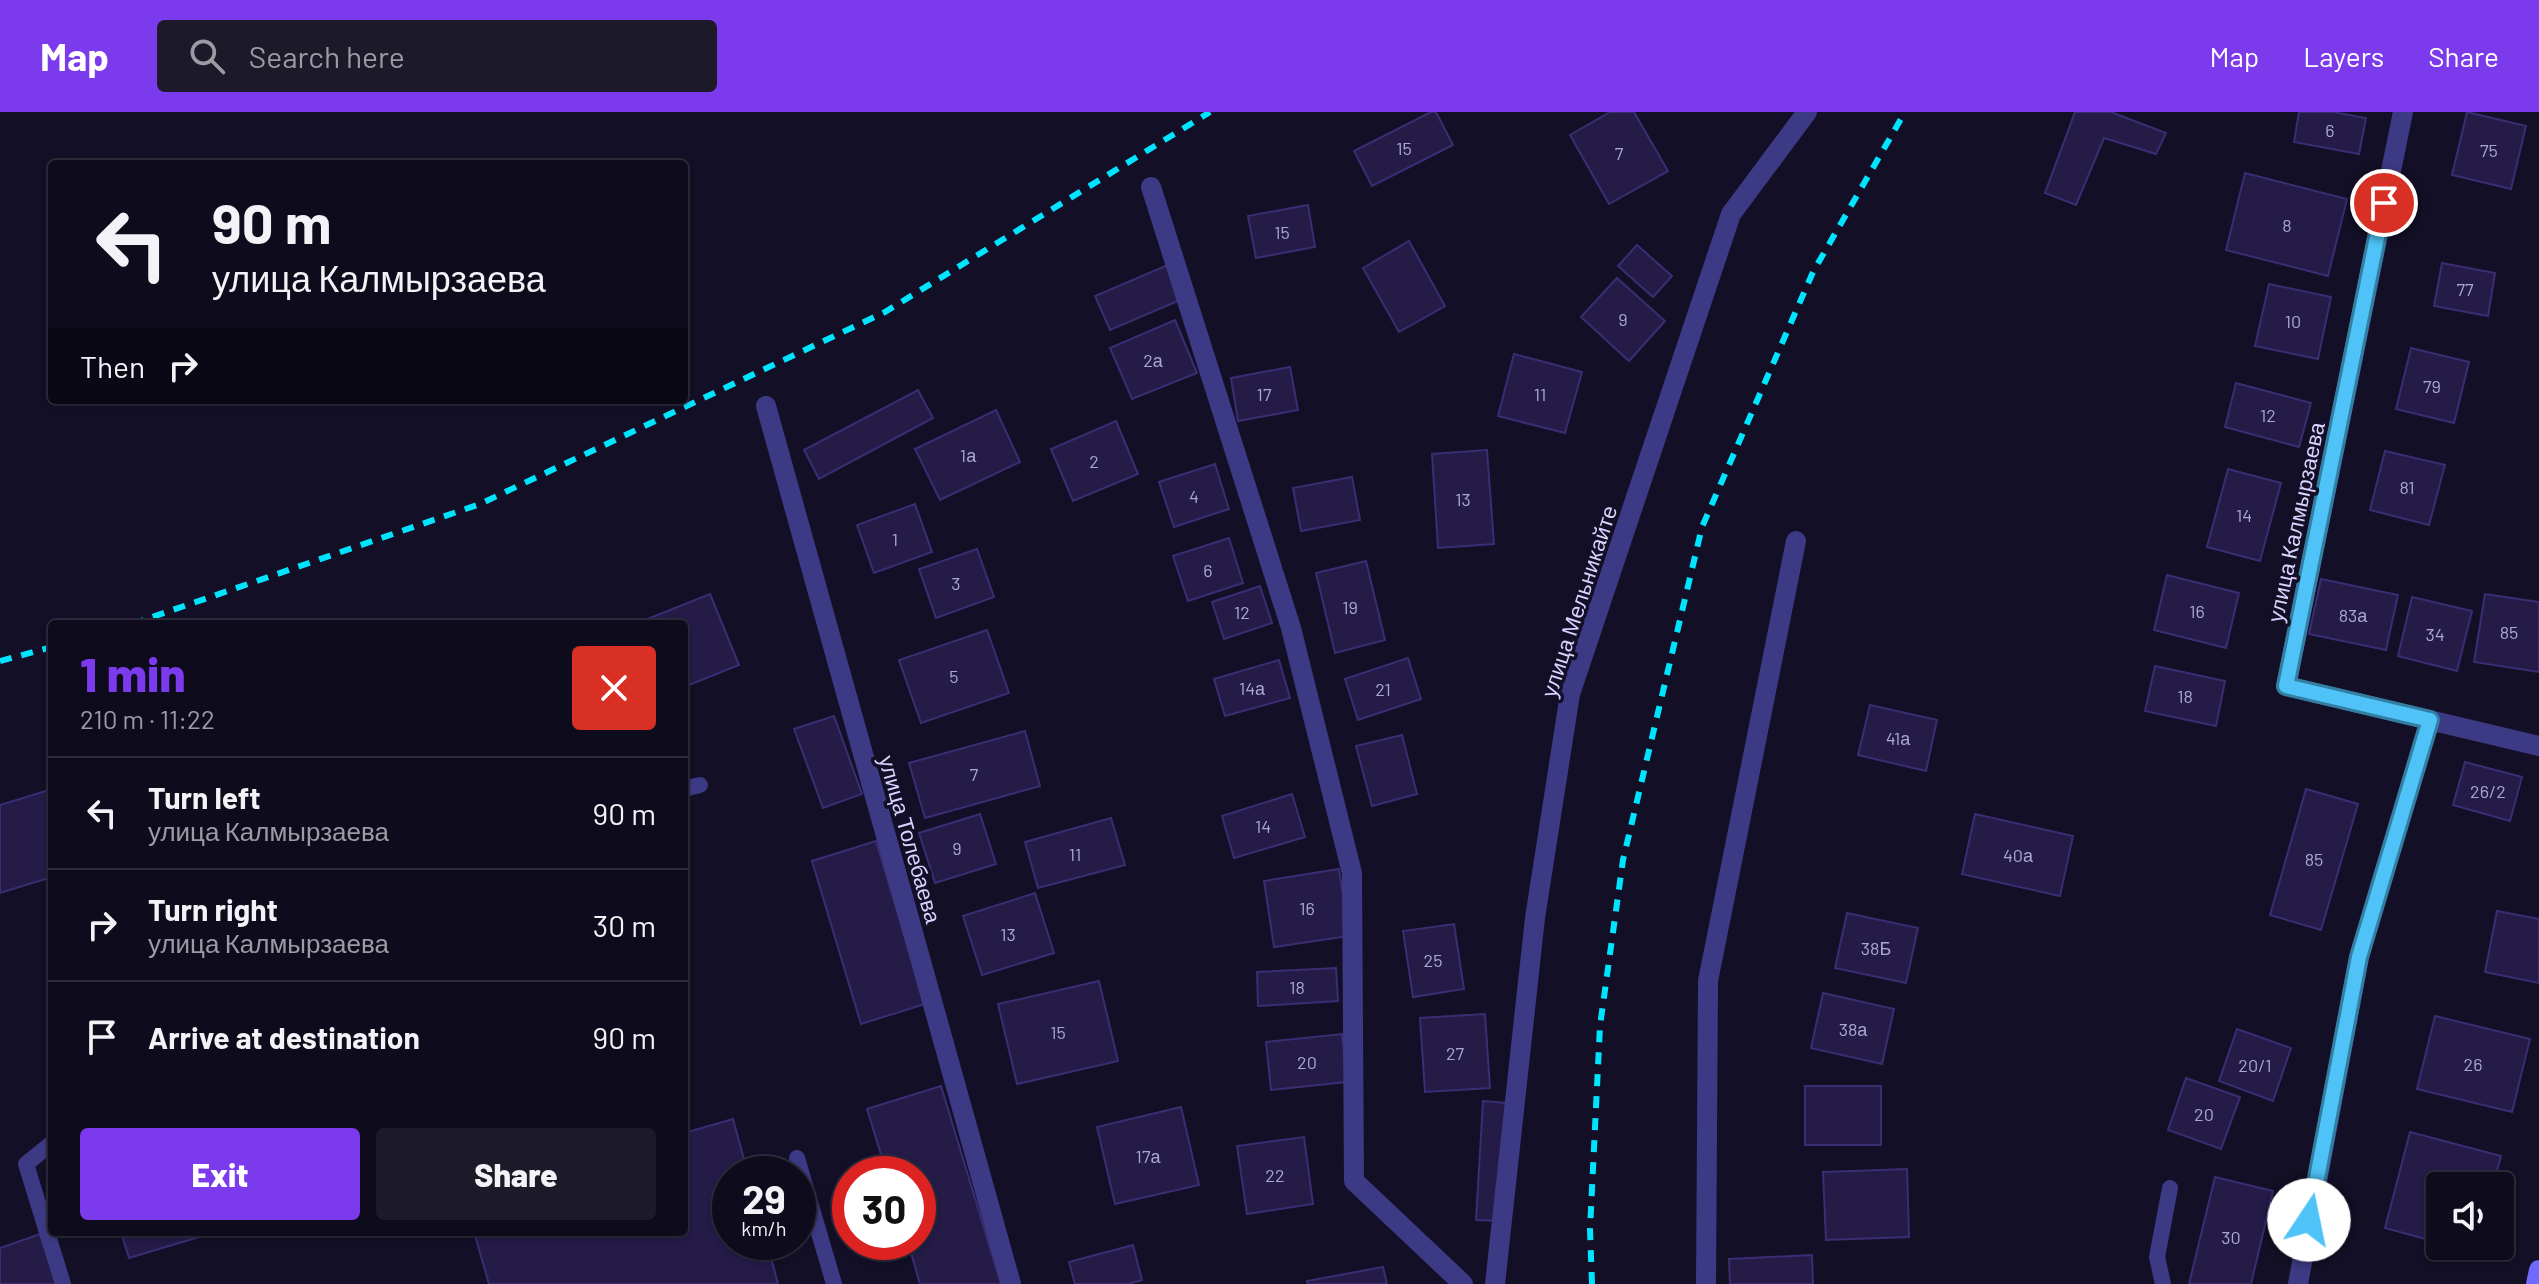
<!DOCTYPE html>
<meta charset="utf-8">
<style>
:root{--surface:#0e0b1c;--page:#1c1929;--text:#f1f3f6;--muted:#9b9ba3;--line:#2e2b3b;--accent:#7c3aed}
body{margin:0;font-family:Barlow,sans-serif;background:var(--page);color:var(--text);height:100vh;display:flex;flex-direction:column;font-size:30px;white-space:nowrap}
*{box-sizing:border-box;margin:0}
p{font-size:26px;color:var(--muted)}
.icon{flex:none;width:44px;height:44px;fill:none;stroke:currentColor;stroke-width:2;stroke-linecap:round;stroke-linejoin:round}
.map{position:relative;flex:1;overflow:hidden}
.details{position:absolute;left:48px;top:508px;width:640px;height:616px;display:flex;flex-direction:column;background:var(--surface);border-radius:8px;box-shadow:0 2px 6px #0004,0 0 0 2px var(--line)}
.details>*{flex:none}
.hud{position:absolute;left:48px;top:48px;width:640px;height:244px;border-radius:8px;box-shadow:0 2px 6px #0004,0 0 0 2px var(--line);background:#0e0b1c;color:var(--text);overflow:hidden}
.controls{position:absolute;left:2426px;top:1060px;display:grid;gap:16px}
.controls a{display:grid;place-items:center;width:88px;height:88px;border-radius:8px;background:var(--surface);box-shadow:0 2px 6px #0004,0 0 0 2px var(--line);font-size:40px}
.speed{position:absolute;left:712px;top:1044px;display:flex;gap:16px;font-size:40px;font-weight:700;text-align:center}
.speed>*{display:grid;place-content:center;width:104px;height:104px;border-radius:50%;background:var(--surface);box-shadow:0 2px 6px #0004,0 0 0 2px var(--line);line-height:1}
.speed small{font-size:20px;font-weight:400}
.speed .limit{border:12px solid #d22;background:#fff;color:#111}
.pin{position:absolute;display:grid;place-items:center;width:68px;height:68px;color:#fff;margin:-34px;border:4px solid #fff;border-radius:50%;box-shadow:0 2px 8px #0007}
.me{position:absolute;width:88px;margin:-44px;rotate:11deg;stroke-linejoin:round;filter:drop-shadow(0 0 6px #0008)}
.turn{display:flex;align-items:center;gap:28px;height:168px;padding:0 32px;font-size:36px}
.turn .icon{width:104px;height:104px;stroke-width:2.5}
.turn b{display:block;font-size:56px;line-height:68px}
.then{display:flex;align-items:center;height:76px;padding:0 32px;background:#0003;gap:16px;font-size:30px}
.round{display:grid;place-items:center;flex:none;width:84px;height:84px;border-radius:8px;background:var(--page)}
.head{display:flex;align-items:center;justify-content:space-between;height:136px;padding:0 32px}
h1{font-size:48px;font-weight:800;line-height:60px;color:var(--accent)}
.cta{display:flex;gap:16px;margin-top:auto;padding:16px 32px}
.cta a{flex:1;height:92px;border-radius:8px;background:var(--accent);color:#fff;font-size:32px;font-weight:800;line-height:92px;text-align:center}
.cta a+a{background:var(--page);color:var(--text)}
ul{padding:0;list-style:none}
li{display:flex;align-items:center;gap:24px;height:112px;padding:0 32px;border-top:2px solid var(--line)}
li div{flex:1}
li b{display:block;font-size:30px}
li em{font-style:normal}
header{display:flex;align-items:center;gap:48px;box-sizing:border-box;height:112px;padding:0 40px;background:var(--accent);color:#fff}
header strong{font-size:38px}
nav{display:flex;gap:44px;margin-inline-start:auto;font-size:28px}
.search{width:560px;height:72px;background:var(--page);display:flex;align-items:center;gap:20px;box-sizing:border-box;padding:0 28px;border-radius:8px;color:var(--muted);font-size:30px}
.map>svg:first-child{display:block}
.building{fill:#241b47;stroke:#3b2d73;stroke-width:2}
.lines{fill:none;stroke-linecap:round;stroke-linejoin:round}
.lane{stroke:#3d3a85;stroke-width:16}
.street{stroke:#3d3a85;stroke-width:20}
.secondary{stroke:#6f6bff;stroke-width:20}
.rail{stroke:#00e5ff;stroke-width:6;stroke-dasharray:12 10;stroke-linecap:butt}
.route-casing{stroke:#337fa1;stroke-width:20}
.route{stroke:#4fc3f7;stroke-width:14}
.labels{text-anchor:middle;dominant-baseline:central;stroke-width:7;stroke-linejoin:round;paint-order:stroke}
.number-label{font-size:18px;fill:#aca6d1}
.street-label{font-size:22px;fill:#d9d4ff;stroke:#130f26}
</style>
<header>
<strong>Map</strong>
<div class="search"><svg class="icon" aria-label="search" viewBox="0 0 24 24"><circle cx="10" cy="10" r="6"/><path d="M15 15l6 6"/></svg>Search here</div>
<nav><a>Map</a><a>Layers</a><a>Share</a></nav>
</header>
<div class="map">
<svg width="2539" height="1172" viewBox="0 0 2539 1172">
<rect width="100%" height="100%" fill="#130f26"/>
<g class="building">
<path d="M1431,0H1436L1453,33L1372,74L1354,39Z"/>
<path d="M1610,0H1634L1668,59L1609,92L1570,23Z"/>
<path d="M2075,0H2111L2166,21L2156,42L2104,26L2076,93L2045,81Z"/>
<path d="M2299,0H2333L2366,6L2359,42L2294,30Z"/>
<path d="M2467,0L2526,14L2511,77L2452,63Z"/>
<path d="M2245,61L2347,87L2328,164L2226,138Z"/>
<path d="M1308,93L1315,135L1256,146L1248,104Z"/>
<path d="M1409,129L1445,194L1399,220L1363,156Z"/>
<path d="M1637,133L1672,164L1653,185L1618,154Z"/>
<path d="M2442,151L2495,161L2488,204L2434,194Z"/>
<path d="M1170,152L1185,186L1110,218L1095,184Z"/>
<path d="M1617,166L1665,209L1629,249L1581,205Z"/>
<path d="M2269,172L2331,185L2318,247L2255,234Z"/>
<path d="M1175,208L1197,261L1132,287L1110,236Z"/>
<path d="M2411,236L2469,250L2454,311L2396,297Z"/>
<path d="M1514,242L1582,260L1565,321L1498,304Z"/>
<path d="M1290,255L1298,298L1238,309L1231,266Z"/>
<path d="M2236,271L2311,291L2299,335L2225,315Z"/>
<path d="M918,278L933,306L819,367L804,338Z"/>
<path d="M996,298L1020,350L940,388L915,337Z"/>
<path d="M1116,309L1138,362L1073,389L1051,337Z"/>
<path d="M1487,338L1494,432L1438,436L1432,342Z"/>
<path d="M2385,339L2445,353L2429,413L2370,398Z"/>
<path d="M1215,352L1229,397L1174,415L1159,370Z"/>
<path d="M2228,357L2281,371L2260,449L2207,435Z"/>
<path d="M1352,365L1360,408L1301,419L1293,376Z"/>
<path d="M915,392L932,440L874,461L857,413Z"/>
<path d="M1229,426L1243,471L1188,489L1173,444Z"/>
<path d="M977,437L994,485L936,506L919,457Z"/>
<path d="M1366,449L1385,528L1335,541L1316,461Z"/>
<path d="M2167,463L2239,481L2226,536L2154,518Z"/>
<path d="M2321,467L2398,483L2386,538L2309,522Z"/>
<path d="M1260,474L1272,511L1224,527L1212,490Z"/>
<path d="M710,482L739,553L684,575V512H635Z"/>
<path d="M2485,482L2539,490V560L2474,550Z"/>
<path d="M2412,485L2472,499L2457,559L2398,544Z"/>
<path d="M987,518L1009,581L921,611L899,548Z"/>
<path d="M1408,546L1421,587L1358,608L1345,567Z"/>
<path d="M1279,548L1290,586L1225,604L1214,567Z"/>
<path d="M2155,554L2225,569L2216,614L2145,599Z"/>
<path d="M1870,593L1937,608L1926,659L1858,643Z"/>
<path d="M834,604L862,682L823,696L794,617Z"/>
<path d="M1025,619L1040,674L925,706L909,651Z"/>
<path d="M1402,623L1417,682L1372,694L1356,634Z"/>
<path d="M2465,650L2522,665L2510,709L2453,693Z"/>
<path d="M52,677V765L0,781V693Z"/>
<path d="M2306,677L2358,692L2321,818L2270,803Z"/>
<path d="M1292,682L1305,725L1234,746L1222,704Z"/>
<path d="M980,702L996,752L935,771L919,721Z"/>
<path d="M1975,702L2073,724L2060,784L1962,762Z"/>
<path d="M1111,706L1125,753L1038,776L1025,730Z"/>
<path d="M876,729L925,892L861,912L812,749Z"/>
<path d="M1339,757L1349,824L1274,835L1264,769Z"/>
<path d="M1035,781L1054,841L982,863L963,804Z"/>
<path d="M2497,799L2539,807V871L2485,860Z"/>
<path d="M1847,801L1918,816L1906,871L1835,856Z"/>
<path d="M1454,812L1464,877L1413,885L1403,819Z"/>
<path d="M1336,856L1338,889L1258,894L1257,860Z"/>
<path d="M1099,869L1118,949L1017,972L998,892Z"/>
<path d="M1823,881L1894,897L1882,952L1811,936Z"/>
<path d="M1485,902L1490,976L1425,980L1420,906Z"/>
<path d="M2435,904L2530,927L2512,1000L2417,977Z"/>
<path d="M2237,917L2291,936L2273,989L2219,969Z"/>
<path d="M1342,922L1347,970L1271,978L1266,930Z"/>
<path d="M2186,966L2240,985L2221,1037L2168,1018Z"/>
<path d="M941,974L1001,1172H920L908,1130H918V1062H887L867,997Z"/>
<rect x="1805" y="974" width="76" height="59"/>
<path d="M1483,989L1507,991L1500,1109L1476,1108Z"/>
<path d="M1181,995L1199,1073L1115,1092L1097,1015Z"/>
<path d="M733,1007L748,1062H730V1130H767L778,1172H489L474,1120H684V1021Z"/>
<path d="M2410,1020L2501,1044L2493,1074H2440V1131L2385,1116Z"/>
<path d="M1304,1025L1313,1092L1247,1102L1237,1034Z"/>
<path d="M1907,1057L1909,1125L1826,1128L1823,1060Z"/>
<path d="M2215,1065L2273,1079L2251,1172H2189Z"/>
<path d="M121,1120H216L129,1146Z"/>
<path d="M40,1122L57,1172H0V1136Z"/>
<path d="M1133,1133L1142,1168L1128,1172H1075L1069,1150Z"/>
<path d="M1812,1143L1813,1172H1730L1729,1147Z"/>
<path d="M1383,1155L1387,1172H1308L1307,1169Z"/>
</g>
<g class="lines">
<g class="lane">
<path d="M684,677L700,673"/>
<path d="M52,1031L26,1052L63,1172"/>
<path d="M797,1046L834,1172"/>
<path d="M2163,1172L2157,1145L2170,1076"/>
</g>
<g class="street">
<path d="M2403,0L2286,574L2539,634"/>
<path d="M1151,75L1291,516L1352,761L1354,1069L1463,1172"/>
<path d="M766,294L1011,1172"/>
<path d="M1495,1172L1535,806L1570,582L1731,102L1807,0"/>
<path d="M1706,1172L1708,869L1796,429"/>
<path d="M2298,1172L2359,845L2430,608"/>
</g>
<path class="secondary" d="M2536,1172L2539,1158"/>
<g class="rail">
<path d="M132,512L480,392L885,200L1210,0"/>
<path d="M0,549L52,535"/>
<path d="M1592,1172L1590,1117L1600,914L1623,748L1702,415L1813,160L1905,0"/>
</g>
</g>
<g class="lines">
<g class="route-casing">
<path id="route" d="M2309,1108L2359,845L2430,608L2286,574L2384,91"/>
</g>
<use href="#route" class="route"/>
</g>
<g class="labels">
<g class="number-label">
<text x="2330" y="18">6</text>
<text x="1404" y="36">15</text>
<text x="2489" y="38">75</text>
<text x="1619" y="41">7</text>
<text x="2287" y="113">8</text>
<text x="1282" y="120">15</text>
<text x="2465" y="177">77</text>
<text x="1623" y="207">9</text>
<text x="2293" y="209">10</text>
<text x="1153" y="248">2а</text>
<text x="2432" y="274">79</text>
<text x="1264" y="282">17</text>
<text x="1540" y="282">11</text>
<text x="2268" y="303">12</text>
<text x="968" y="343">1а</text>
<text x="1094" y="349">2</text>
<text x="2407" y="375">81</text>
<text x="1194" y="384">4</text>
<text x="1463" y="387">13</text>
<text x="2244" y="403">14</text>
<text x="895" y="427">1</text>
<text x="1208" y="458">6</text>
<text x="956" y="471">3</text>
<text x="1350" y="495">19</text>
<text x="2197" y="499">16</text>
<text x="1242" y="500">12</text>
<text x="2353" y="503">83а</text>
<text x="2509" y="520">85</text>
<text x="2435" y="522">34</text>
<text x="954" y="564">5</text>
<text x="1252" y="576">14а</text>
<text x="1383" y="577">21</text>
<text x="2185" y="584">18</text>
<text x="1898" y="626">41а</text>
<text x="974" y="662">7</text>
<text x="2488" y="679">26/2</text>
<text x="1263" y="714">14</text>
<text x="957" y="736">9</text>
<text x="1075" y="742">11</text>
<text x="2018" y="743">40а</text>
<text x="2314" y="747">85</text>
<text x="1307" y="796">16</text>
<text x="1008" y="822">13</text>
<text x="1876" y="836">38Б</text>
<text x="1433" y="848">25</text>
<text x="1297" y="875">18</text>
<text x="1853" y="917">38а</text>
<text x="1058" y="920">15</text>
<text x="1455" y="941">27</text>
<text x="1307" y="950">20</text>
<text x="2473" y="952">26</text>
<text x="2255" y="953">20/1</text>
<text x="2204" y="1002">20</text>
<text x="1148" y="1044">17а</text>
<text x="1275" y="1063">22</text>
<text x="2231" y="1125">30</text>
</g>
<g class="street-label">
<text transform="translate(2295 410) rotate(-78)">улица Калмырзаева</text>
<text transform="translate(1578 489) rotate(-72)">улица Мельникайте</text>
<text transform="translate(911 727) rotate(74)">улица Толебаева</text>
</g>
</g>
</svg>
<div class="controls">
<a><svg class="icon" aria-label="sound" viewBox="0 0 24 24"><path d="M4 9h4l5-4v14l-5-4H4zM17 9q2 3 0 6"/></svg></a>
</div>
<div class="speed"><div>29<small>km/h</small></div><div class="limit">30</div></div>
<div class="pin" style="left:2384px;top:91px;background:#d93025"><svg class="icon" aria-label="arrive" viewBox="0 0 24 24"><path d="M6 21V4h12l-3 4 3 4H6"/></svg></div>
<svg class="me" style="left:2309px;top:1108px" viewBox="-20 -20 40 40"><circle r="19" fill="#fff"/><path d="M0-13L10 11 0 6-10 11z" fill="#4fc3f7"/></svg>
<div class="hud">
<div class="turn"><svg class="icon" aria-label="left" viewBox="0 0 24 24"><path d="M17 20v-9H6M10 6l-5 5 5 5"/></svg><div><b>90 m</b>улица Калмырзаева</div></div>
<div class="then">Then<svg class="icon" aria-label="right" viewBox="0 0 24 24"><path d="M7 20v-9h11M14 6l5 5-5 5"/></svg></div>
</div>
<section class="details">
<div class="head"><div><h1>1 min</h1><p>210 m · 11:22</p></div><a class="round" style="background:#d93025;color:#fff"><svg class="icon" aria-label="close" viewBox="0 0 24 24"><path d="M6 6l12 12M18 6L6 18"/></svg></a></div>
<ul>
<li><svg class="icon" aria-label="left" viewBox="0 0 24 24"><path d="M17 20v-9H6M10 6l-5 5 5 5"/></svg><div><b>Turn left</b><p>улица Калмырзаева</p></div><em>90 m</em></li>
<li><svg class="icon" aria-label="right" viewBox="0 0 24 24"><path d="M7 20v-9h11M14 6l5 5-5 5"/></svg><div><b>Turn right</b><p>улица Калмырзаева</p></div><em>30 m</em></li>
<li><svg class="icon" aria-label="arrive" viewBox="0 0 24 24"><path d="M6 21V4h12l-3 4 3 4H6"/></svg><div><b>Arrive at destination</b></div><em>90 m</em></li>
</ul>
<div class="cta"><a>Exit</a><a>Share</a></div>
</section>
</div>
